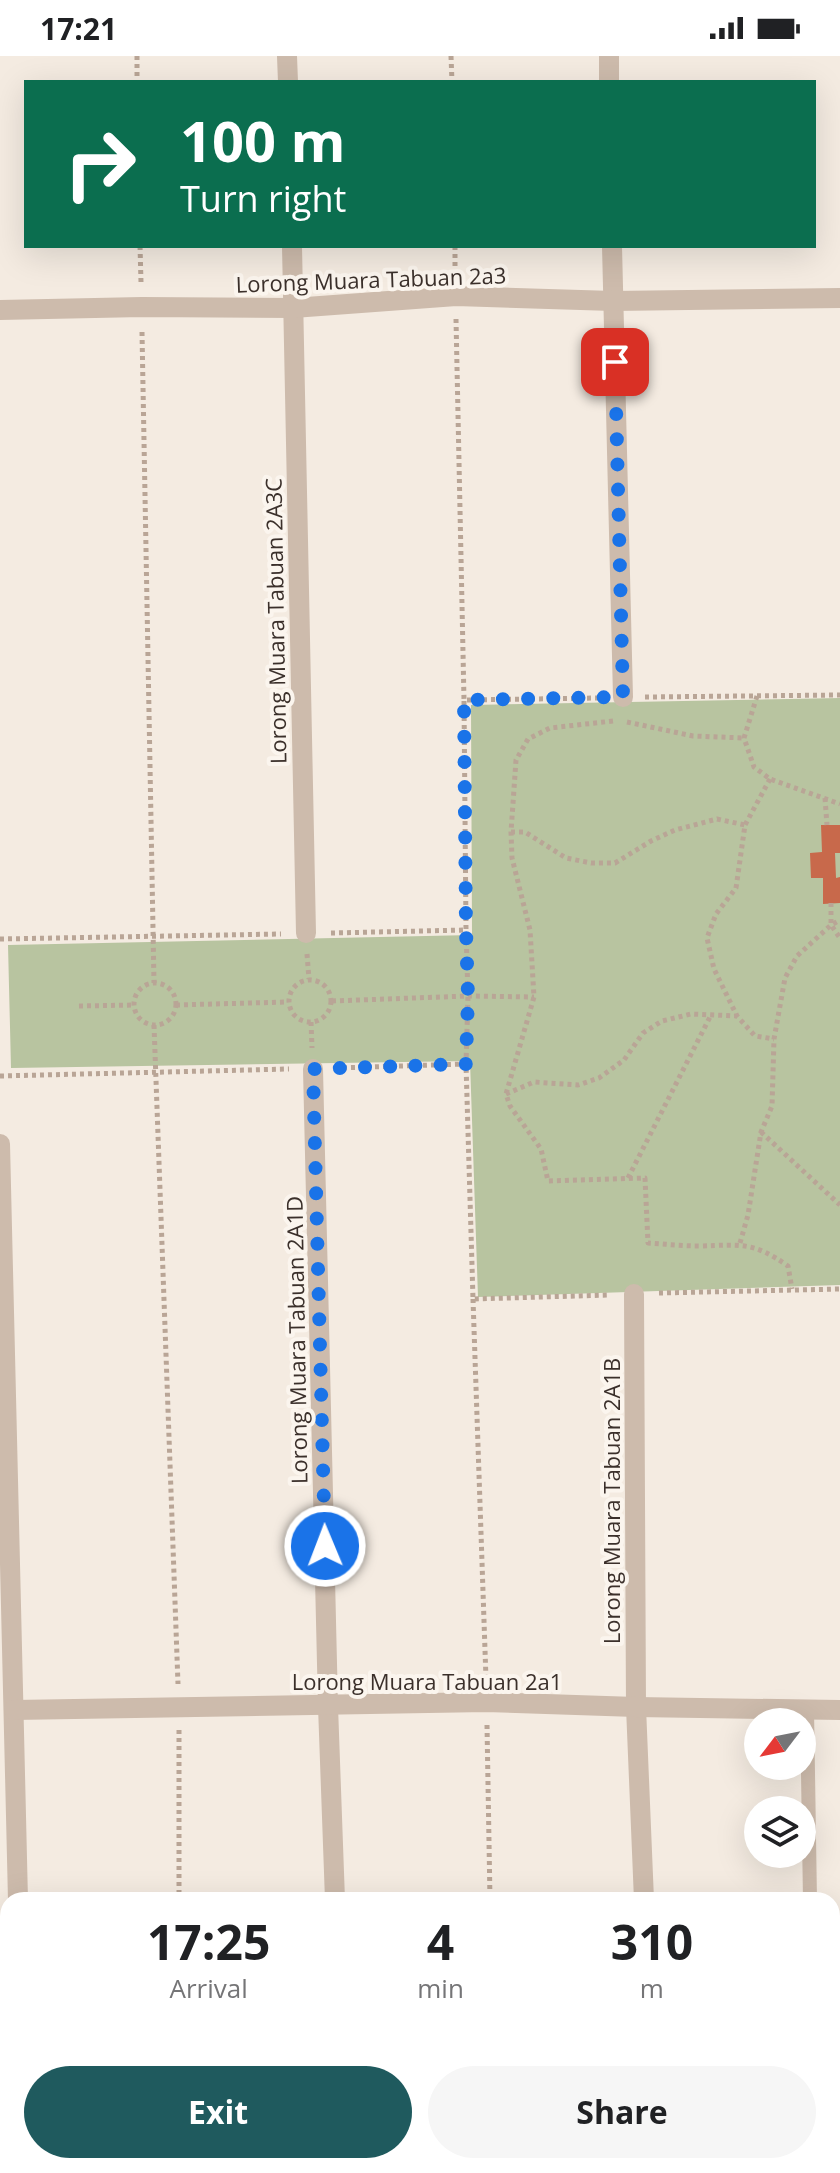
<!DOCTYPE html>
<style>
:root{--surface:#fff;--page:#f6f6f6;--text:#202124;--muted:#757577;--accent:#1f5a5e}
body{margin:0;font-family:"Open Sans",sans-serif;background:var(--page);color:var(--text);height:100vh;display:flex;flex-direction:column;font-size:30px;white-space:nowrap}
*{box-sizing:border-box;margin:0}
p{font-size:26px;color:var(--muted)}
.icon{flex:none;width:44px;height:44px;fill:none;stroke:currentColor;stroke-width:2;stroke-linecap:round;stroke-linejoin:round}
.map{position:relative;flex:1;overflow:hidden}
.panel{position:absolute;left:0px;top:1836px;width:840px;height:282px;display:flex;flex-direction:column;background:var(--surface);border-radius:24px 24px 0 0;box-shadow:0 8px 32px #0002}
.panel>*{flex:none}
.guide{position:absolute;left:24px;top:24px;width:792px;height:168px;border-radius:0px;box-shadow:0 8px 32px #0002;background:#0b6e4f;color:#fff;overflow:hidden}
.needle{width:52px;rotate:238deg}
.buttons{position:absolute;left:744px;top:1652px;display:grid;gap:16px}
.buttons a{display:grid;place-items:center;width:72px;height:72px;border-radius:50%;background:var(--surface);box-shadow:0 8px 32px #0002;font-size:40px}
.pin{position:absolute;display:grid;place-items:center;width:68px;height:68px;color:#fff;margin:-34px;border-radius:16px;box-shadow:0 4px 12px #0006}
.me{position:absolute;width:88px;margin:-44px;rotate:359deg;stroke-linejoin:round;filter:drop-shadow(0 0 6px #0008)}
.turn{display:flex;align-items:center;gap:28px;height:168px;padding:0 24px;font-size:36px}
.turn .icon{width:104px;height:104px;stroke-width:2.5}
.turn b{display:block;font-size:56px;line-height:68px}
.eta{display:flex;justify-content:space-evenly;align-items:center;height:136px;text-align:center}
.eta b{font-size:48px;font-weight:700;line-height:56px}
.action{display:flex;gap:16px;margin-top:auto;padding:16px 24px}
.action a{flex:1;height:92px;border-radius:48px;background:var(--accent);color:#fff;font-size:32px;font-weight:700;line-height:92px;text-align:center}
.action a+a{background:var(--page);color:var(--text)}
.status{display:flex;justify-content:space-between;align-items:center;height:56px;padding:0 40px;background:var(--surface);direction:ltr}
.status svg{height:22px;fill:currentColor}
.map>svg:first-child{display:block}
.green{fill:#b8c4a0}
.building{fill:#c8694b}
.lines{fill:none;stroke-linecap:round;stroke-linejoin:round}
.path{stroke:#b9a596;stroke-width:5;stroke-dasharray:4 4;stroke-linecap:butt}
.service{stroke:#cdbbac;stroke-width:14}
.minor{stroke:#cdbbac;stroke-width:20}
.route{stroke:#1a73e8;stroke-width:14;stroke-dasharray:0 25.2}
.labels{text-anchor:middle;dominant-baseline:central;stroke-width:8;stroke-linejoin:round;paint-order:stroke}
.street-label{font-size:22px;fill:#3b302b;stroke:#fbf5ee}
</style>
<div class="status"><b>17:21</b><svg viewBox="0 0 49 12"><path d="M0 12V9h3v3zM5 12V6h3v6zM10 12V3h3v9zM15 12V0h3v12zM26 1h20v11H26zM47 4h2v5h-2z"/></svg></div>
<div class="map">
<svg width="840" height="2117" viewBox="0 0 840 2117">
<rect width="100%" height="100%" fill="#f4ebe1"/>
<path class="green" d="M840,642V1229L478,1241L470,1005L11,1012L8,889L472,879L471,649Z"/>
<path class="building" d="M821,769H840V797H835L836,822L840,821V847L823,848V822H811L810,797L822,796Z"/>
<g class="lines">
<g class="path">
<path d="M137,0V26"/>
<path d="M451,0L452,26"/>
<path d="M140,190L141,226"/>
<path d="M455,190V217"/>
<path d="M456,263L464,644"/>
<path d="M142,276L154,927"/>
<path d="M757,640L744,682L754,711L770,723L840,748"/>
<path d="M645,641L840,639"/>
<path d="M599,642L464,644L466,874L468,940L466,1008L473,1243L610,1239"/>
<path d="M613,665L550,672L528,683L516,704L511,776L512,802L530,874L534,941L506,1038L510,1050L541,1093L548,1125L645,1122L648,1187C665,1188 682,1190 699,1190C741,1189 752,1185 788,1210L792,1233"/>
<path d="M627,666L693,680L744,682"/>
<path d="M770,723L745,769L736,832L716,858L707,882L714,913L737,960L755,980L774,983"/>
<path d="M825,742L827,769"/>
<path d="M511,776H525L566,802L591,807H615L651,785L675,774L717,763L745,769"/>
<path d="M831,847V869L840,882"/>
<path d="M331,877L466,874"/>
<path d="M0,883L281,878"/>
<path d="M307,898L309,923"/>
<circle cx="310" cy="945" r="21"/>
<circle cx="155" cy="948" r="21"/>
<path d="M332,945L468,940L534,941"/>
<path d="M176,949L288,946"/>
<path d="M79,950L134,949"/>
<path d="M311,966L312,992"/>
<path d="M154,969L178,1628"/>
<path d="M335,1012L466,1008"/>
<path d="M0,1020L289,1013"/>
<path d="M506,1038L534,1026L578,1029L599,1022L624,1004L643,977L662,965L691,958L737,960"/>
<path d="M761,1076L840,1149"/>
<path d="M628,1122L711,959"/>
<path d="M740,1187L748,1159L761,1076L772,1050L774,983L785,922L797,900L831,869L840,864"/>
<path d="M659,1237L840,1233"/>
<path d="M473,1243L486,1623"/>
<path d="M487,1669L490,1844"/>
<path d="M179,1674V1844"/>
<path d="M180,2110L181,2117"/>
<path d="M496,2110V2117"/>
</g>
<g class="service">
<path d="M807,1653L810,1844"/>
<path d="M814,2110V2117"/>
</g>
<g class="minor">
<path d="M287,0L288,26"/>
<path d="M609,0V26"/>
<path d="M292,190L306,877"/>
<path d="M612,190L623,641"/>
<path d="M0,254L142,251L293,252L456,240L613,245L840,242"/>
<path d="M313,1013L328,1650L335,1844"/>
<path d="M0,1088L18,1844"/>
<path d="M634,1238L636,1651L644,1844"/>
<path d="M14,1654L486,1646L636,1651L840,1654"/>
<path d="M24,2110V2117"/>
<path d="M345,2110V2117"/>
<path d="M655,2110V2117"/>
</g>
</g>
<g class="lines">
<path class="route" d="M325,1490L313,1013L466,1008L468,940L466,874L464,644L623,641L615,306"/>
</g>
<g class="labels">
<g class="street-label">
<text transform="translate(371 223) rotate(-2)">Lorong Muara Tabuan 2a3</text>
<text transform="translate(275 565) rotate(-91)">Lorong Muara Tabuan 2A3C</text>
<text transform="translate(296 1284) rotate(-91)">Lorong Muara Tabuan 2A1D</text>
<text transform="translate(611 1445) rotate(-90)">Lorong Muara Tabuan 2A1B</text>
<text x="427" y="1625">Lorong Muara Tabuan 2a1</text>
</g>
</g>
</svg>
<div class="buttons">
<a><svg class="needle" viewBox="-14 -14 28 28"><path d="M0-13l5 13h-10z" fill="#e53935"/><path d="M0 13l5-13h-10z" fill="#757577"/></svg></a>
<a><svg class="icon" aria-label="layers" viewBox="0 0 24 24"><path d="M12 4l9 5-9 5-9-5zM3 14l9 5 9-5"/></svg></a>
</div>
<div class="pin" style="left:615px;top:306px;background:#d93025"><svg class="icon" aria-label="arrive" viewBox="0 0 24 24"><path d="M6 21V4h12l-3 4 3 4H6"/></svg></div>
<svg class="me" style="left:325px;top:1490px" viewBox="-20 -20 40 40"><circle r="17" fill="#1a73e8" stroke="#fff" stroke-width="3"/><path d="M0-11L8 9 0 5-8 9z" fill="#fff"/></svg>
<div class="guide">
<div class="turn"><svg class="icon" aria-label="right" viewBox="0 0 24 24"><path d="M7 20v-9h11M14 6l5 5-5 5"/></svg><div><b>100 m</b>Turn right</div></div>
</div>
<section class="panel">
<div class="eta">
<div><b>17:25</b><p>Arrival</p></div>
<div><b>4</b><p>min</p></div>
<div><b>310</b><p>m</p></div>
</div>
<div class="action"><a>Exit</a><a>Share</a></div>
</section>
</div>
